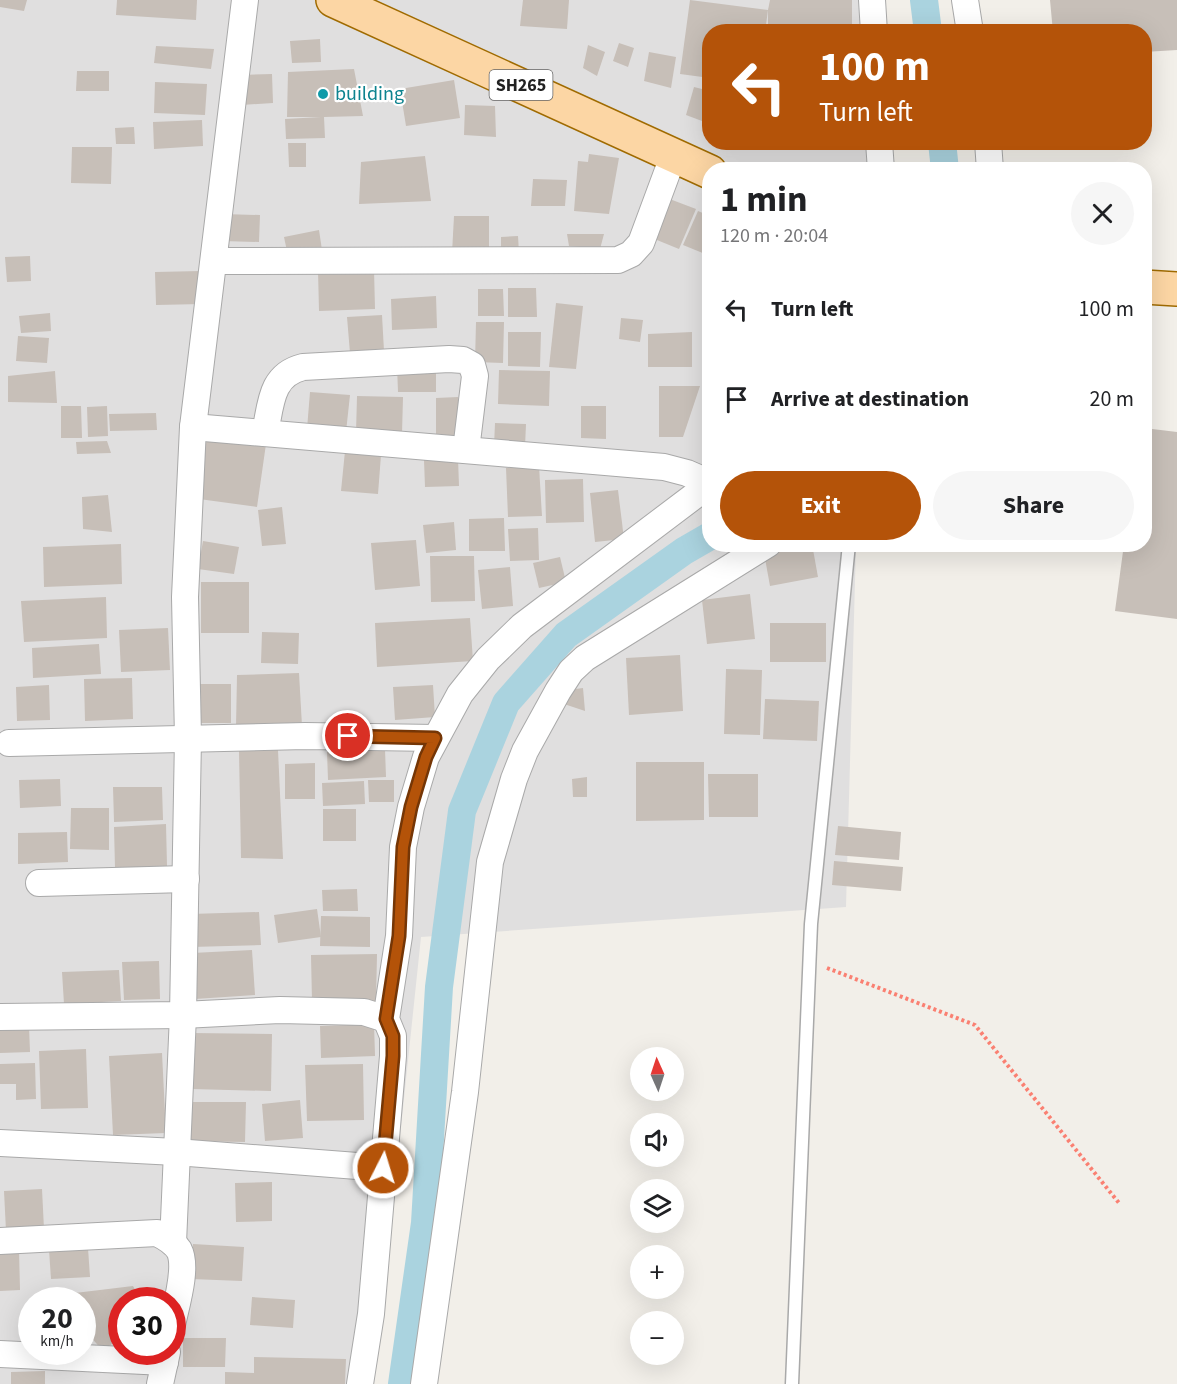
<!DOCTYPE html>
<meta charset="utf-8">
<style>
:root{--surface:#fff;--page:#f6f6f6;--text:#202124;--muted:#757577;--accent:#b45309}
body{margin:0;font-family:"Source Sans 3",sans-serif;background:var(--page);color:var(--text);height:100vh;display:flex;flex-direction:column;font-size:22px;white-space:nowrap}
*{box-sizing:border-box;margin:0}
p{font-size:20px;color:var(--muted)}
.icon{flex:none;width:33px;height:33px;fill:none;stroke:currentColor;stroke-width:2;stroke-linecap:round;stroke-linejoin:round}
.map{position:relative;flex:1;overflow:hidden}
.panel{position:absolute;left:702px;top:162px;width:450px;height:390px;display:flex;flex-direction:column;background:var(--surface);border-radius:24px;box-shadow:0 6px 24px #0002}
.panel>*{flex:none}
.top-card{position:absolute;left:702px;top:24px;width:450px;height:126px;border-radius:24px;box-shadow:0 6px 24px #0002;background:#b45309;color:#fff;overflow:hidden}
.needle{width:39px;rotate:357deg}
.buttons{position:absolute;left:630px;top:1047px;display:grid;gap:12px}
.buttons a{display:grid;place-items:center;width:54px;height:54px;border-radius:50%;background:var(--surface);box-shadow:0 6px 24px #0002;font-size:30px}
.speed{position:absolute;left:18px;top:1287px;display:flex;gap:12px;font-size:30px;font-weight:700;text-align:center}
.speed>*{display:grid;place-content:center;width:78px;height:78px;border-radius:50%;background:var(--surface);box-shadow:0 6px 24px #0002;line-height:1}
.speed small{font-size:15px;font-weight:400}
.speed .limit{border:9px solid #d22;background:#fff;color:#111}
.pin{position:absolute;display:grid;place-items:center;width:51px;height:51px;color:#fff;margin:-26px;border:3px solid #fff;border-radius:50%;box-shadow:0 2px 6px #0007}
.me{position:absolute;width:66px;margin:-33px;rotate:5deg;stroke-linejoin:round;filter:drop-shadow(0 0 4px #0008)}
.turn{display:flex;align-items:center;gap:21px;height:126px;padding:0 18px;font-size:27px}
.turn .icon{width:78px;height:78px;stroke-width:2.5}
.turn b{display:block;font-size:42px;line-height:51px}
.round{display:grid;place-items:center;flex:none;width:63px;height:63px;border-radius:32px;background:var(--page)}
.headline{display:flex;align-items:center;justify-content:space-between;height:102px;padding:0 18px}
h1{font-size:36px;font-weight:700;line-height:45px}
.cta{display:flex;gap:12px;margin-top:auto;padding:12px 18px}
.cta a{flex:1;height:69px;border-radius:36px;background:var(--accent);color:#fff;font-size:24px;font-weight:700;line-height:69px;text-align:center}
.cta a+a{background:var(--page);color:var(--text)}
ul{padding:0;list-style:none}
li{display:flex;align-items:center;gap:18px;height:90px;padding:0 18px}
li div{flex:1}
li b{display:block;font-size:22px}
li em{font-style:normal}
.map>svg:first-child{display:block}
.residential{fill:#e0dfdf;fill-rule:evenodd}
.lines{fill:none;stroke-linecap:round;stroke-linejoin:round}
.canal{stroke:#aad3df;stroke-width:28}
.building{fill:#c7bfb8}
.lane-casing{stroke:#a9a9a9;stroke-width:15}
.street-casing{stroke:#a9a9a9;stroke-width:28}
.primary-casing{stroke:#a06b00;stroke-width:36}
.path{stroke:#fa8072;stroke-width:4;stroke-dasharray:3 3;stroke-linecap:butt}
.lane{stroke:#fff;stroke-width:12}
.street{stroke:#fff;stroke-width:26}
.primary{stroke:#fcd6a4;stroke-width:33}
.route-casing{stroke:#753606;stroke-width:15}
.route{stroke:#b45309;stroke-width:10}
.culture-dot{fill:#0f9aa8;stroke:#fff;stroke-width:2}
.labels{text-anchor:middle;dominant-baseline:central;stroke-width:4.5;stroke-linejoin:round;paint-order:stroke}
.shield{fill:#fff;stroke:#646464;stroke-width:1.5}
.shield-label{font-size:18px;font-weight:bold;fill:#222}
.culture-label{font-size:20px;fill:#0d838f;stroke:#fff;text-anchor:start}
</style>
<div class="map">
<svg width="1177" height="1384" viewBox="0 0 1177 1384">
<rect width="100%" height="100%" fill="#f2efe9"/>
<path class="residential" d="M0,0H872L871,31L710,32V142L867,143V169L710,170V544L856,545L846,907L421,937L374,1384H0ZM32,1300H82V1352H32ZM122,1300H172V1352H122Z"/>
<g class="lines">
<g class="canal">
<path d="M924,0L928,32"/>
<path d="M942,142L945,170"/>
<path d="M402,1384L425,1223L439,987L462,811L506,703L566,635L684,551L710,536"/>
</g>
</g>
<g class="building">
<path d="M0,0H27L24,11L0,7Z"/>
<path d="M117,0H197L196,20L116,15Z"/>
<path d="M523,0H569L567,29L520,26Z"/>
<path d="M690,0L768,10L765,32H710V78L680,74Z"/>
<path d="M770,0H852V32H768V10Z"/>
<path d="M1050,0H1177V50L1144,52V32H1053Z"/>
<path d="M320,39L321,62L292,63L290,41Z"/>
<path d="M619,43L634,48L628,67L613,61Z"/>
<path d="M588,45L605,52L597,76L583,68Z"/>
<path d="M156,46L214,49L211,69L154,63Z"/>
<path d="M649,52L676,57L671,88L644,81Z"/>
<path d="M354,69L363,116L324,117L325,138L286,139L285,119L321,117H287L288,72Z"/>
<path d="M77,71H109V91H76Z"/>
<path d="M272,74L273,103L241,105L240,75Z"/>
<path d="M454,80L460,118L406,126L400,89Z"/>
<path d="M155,82L207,84L205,115L154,113Z"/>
<path d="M694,87L710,91V124L686,115Z"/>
<path d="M465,105L495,106L496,137L464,135Z"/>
<path d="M202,120L203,146L154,149L153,122Z"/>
<path d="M134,127L135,144H116L115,128Z"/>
<path d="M769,142H816V148L769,149Z"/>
<path d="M288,143H306V167H289Z"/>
<path d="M72,147H112L111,184L71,183Z"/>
<path d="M589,154L619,158L609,214L574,211L578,161L588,162Z"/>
<path d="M425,156L431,201L359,204L361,162Z"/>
<path d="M533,179L567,180L565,206H531Z"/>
<path d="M667,198L696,209L679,249L652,238Z"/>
<path d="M698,211L710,216V256L683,245Z"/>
<path d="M222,214L260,215L259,242L222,241Z"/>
<path d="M454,216H489V253H452Z"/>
<path d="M319,230L322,250L288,256L284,237Z"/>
<path d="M567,234H604L600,249L569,246Z"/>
<path d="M518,236L519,253L501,254V237Z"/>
<path d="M30,256L31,281L7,282L5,257Z"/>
<path d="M374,269L375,309L319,311L318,270Z"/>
<path d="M201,271L202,304L156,305L155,272Z"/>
<path d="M508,288H536L537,317H508Z"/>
<path d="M478,289H503L504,316H478Z"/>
<path d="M436,296L437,328L392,330L391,299Z"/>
<path d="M556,303L583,306L576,369L549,367Z"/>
<path d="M50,313L51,331L21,333L19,316Z"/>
<path d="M382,315L384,351L350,353L347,317Z"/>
<path d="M621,318L643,320L640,342L619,339Z"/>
<path d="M476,322H504L503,363L475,362Z"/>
<path d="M508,332H541L540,367L508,366Z"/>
<path d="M692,332V367H648V334Z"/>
<path d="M18,336L49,338L47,363L16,361Z"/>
<path d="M436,365V392H398L397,366Z"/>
<path d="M499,370L550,371L549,406L498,404Z"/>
<path d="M55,371L57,403L8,402V376Z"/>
<path d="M659,386H700L683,437H659Z"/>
<path d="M310,392L350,395L346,432L307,429Z"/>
<path d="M357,396L403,397L402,434L356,433Z"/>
<path d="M458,397V439H436V398Z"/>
<path d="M61,406H81L82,438H61Z"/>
<path d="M107,406L108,436L88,437L87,407Z"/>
<path d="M581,406H606V439L581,438Z"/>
<path d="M156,413L157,430L110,431L109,414Z"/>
<path d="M495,423L526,424L525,447L494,446Z"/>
<path d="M1144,428L1177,432V619L1115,611L1124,544H1144Z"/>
<path d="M207,436L266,444L257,507L199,499Z"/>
<path d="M107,441L111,453L77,454L76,442Z"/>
<path d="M345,451L381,455L378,494L341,491Z"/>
<path d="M458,458L459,486L425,487L424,460Z"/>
<path d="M539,466L542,516L508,517L506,468Z"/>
<path d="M583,479L584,522L546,523L545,480Z"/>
<path d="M618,490L624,539L595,542L590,493Z"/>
<path d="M108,495L112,532L83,529L82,497Z"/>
<path d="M282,507L286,544L262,546L258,510Z"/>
<path d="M504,518L505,551H469V519Z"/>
<path d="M454,522L456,550L426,553L423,525Z"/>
<path d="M538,528L539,560L510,561L508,529Z"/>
<path d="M416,540L420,586L375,590L371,543Z"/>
<path d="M203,541L239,547L234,574L198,569Z"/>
<path d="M121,544L122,584L44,587L43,547Z"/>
<path d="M812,544L818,577L770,586L764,553Z"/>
<path d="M430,556H474L475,601L431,602Z"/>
<path d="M560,557L566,582L539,588L533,563Z"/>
<path d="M510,567L513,606L482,609L478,570Z"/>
<rect x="201" y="582" width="48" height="51"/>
<path d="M750,594L755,639L707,644L702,600Z"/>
<path d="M106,597L107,638L24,642L21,601Z"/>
<path d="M470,618L473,661L377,667L375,623Z"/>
<rect x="770" y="623" width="56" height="39"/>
<path d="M168,628L170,670L121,672L119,630Z"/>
<path d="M262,632L299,633L298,664L261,663Z"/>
<path d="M99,644L101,674L33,678L32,648Z"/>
<path d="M680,655L683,711L629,715L626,658Z"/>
<path d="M726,669L762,670L760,735L724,734Z"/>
<path d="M299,673L302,726L236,727L237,675Z"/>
<path d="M132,678L133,719L85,721L84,679Z"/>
<rect x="198" y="684" width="33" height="39"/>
<path d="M49,685L50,720L17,721L16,687Z"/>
<path d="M433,685L435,717L395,720L393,687Z"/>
<path d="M583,688L585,711L564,704L568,690Z"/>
<path d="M765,699L819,701L817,741L763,739Z"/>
<path d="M385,749L386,777L328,780L327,752Z"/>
<path d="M278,750L283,859L241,858L239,751Z"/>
<path d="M636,762H704V820L636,821Z"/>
<path d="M315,763V799H285V764Z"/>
<path d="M708,774H758V817H709Z"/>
<path d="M587,777V797H573L572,779Z"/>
<path d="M60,779L61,806L20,808L19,780Z"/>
<path d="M368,780H394V802H369Z"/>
<path d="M364,781L365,804L323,806L322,783Z"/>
<path d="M113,787H162L163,820L114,822Z"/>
<path d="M71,808H109V850L70,849Z"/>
<rect x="323" y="809" width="33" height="32"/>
<path d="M166,824L167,866L115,868L114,827Z"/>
<path d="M838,826L901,832L899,860L835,855Z"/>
<path d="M67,832L68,862L18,864V833Z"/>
<path d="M834,861L903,867L901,891L832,885Z"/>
<path d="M357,889L358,911H323L322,890Z"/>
<path d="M317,909L321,937L278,943L274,915Z"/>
<path d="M259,912L261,945L191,947L190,914Z"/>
<path d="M321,916L370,917V947L320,946Z"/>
<path d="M252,950L255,995L195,999L192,953Z"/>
<path d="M377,954L376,1001L312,1002L311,955Z"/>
<path d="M159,961L160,999L124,1000L122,962Z"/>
<path d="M119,970L121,1001L64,1004L62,972Z"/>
<path d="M374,1024L375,1056L321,1058L320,1026Z"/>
<path d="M29,1026L30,1052L0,1053V1027Z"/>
<path d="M191,1033L272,1034L271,1091L191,1089Z"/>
<path d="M86,1049L88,1108L41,1109L39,1051Z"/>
<path d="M162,1053L166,1133L113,1135L109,1056Z"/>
<path d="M35,1063L36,1099L16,1100V1084H0V1064Z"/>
<path d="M363,1064L364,1120L307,1121L305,1065Z"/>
<path d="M300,1100L303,1138L265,1141L262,1104Z"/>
<path d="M187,1102H246L245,1142L187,1141Z"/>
<path d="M272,1182V1221L236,1222L235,1183Z"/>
<path d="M42,1189L44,1229L6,1231L4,1191Z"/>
<path d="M193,1244L244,1247L242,1281L191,1279Z"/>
<path d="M88,1248L90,1277L51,1279L49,1250Z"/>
<path d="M0,1249H19L20,1290L0,1291Z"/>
<path d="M133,1286L141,1300H122V1336L103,1351L82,1327V1300H76L75,1293Z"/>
<path d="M252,1297L295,1300L293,1328L250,1325Z"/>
<path d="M183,1338H226L225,1367H183Z"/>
<path d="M254,1357L346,1359L345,1384H225V1372L254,1373Z"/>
<path d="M45,1371V1384H11V1372Z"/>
</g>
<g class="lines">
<g class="lane-casing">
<path id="lane" d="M792,1384L811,924L849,544"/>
</g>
<g class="street-casing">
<g id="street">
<path d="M872,0L874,32"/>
<path d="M965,0L970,32"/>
<path d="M879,142L881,170"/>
<path d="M988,142L990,170"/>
<path d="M214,261L618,260L631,254L641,243L674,154"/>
<path d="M193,427L664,467L687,473L710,483"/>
<path d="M265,433C271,405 270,375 303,367L449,359L463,360L472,365L475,376L466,450"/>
<path d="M9,743L305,736L435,738"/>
<path d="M39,883L186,879"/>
<path d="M0,1017L183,1015L280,1010L364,1012L386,1019"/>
<path d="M0,1143L176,1152L383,1168"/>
<path d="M0,1241L157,1233C165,1237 174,1242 179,1250C188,1267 176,1306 172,1325"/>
<path d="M173,1243L183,1015L188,738L185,597L193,427L245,0"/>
<path d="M0,1354L165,1362"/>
<path d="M160,1384L167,1352"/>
<path d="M360,1384L371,1314L393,1056V1036L386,1019L399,936L403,847L411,807L426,757L460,694L488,659L522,626L710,484"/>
<path d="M424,1384L465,1092L490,862L514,779L525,751L558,691L571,671L585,658L768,544"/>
</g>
</g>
<g class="primary-casing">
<g id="primary">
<path d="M333,0L710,172"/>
<path d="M1144,287L1177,289"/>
</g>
</g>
<path class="path" d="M827,968L975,1025L1119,1203"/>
<use href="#lane" class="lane"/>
<use href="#street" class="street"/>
<use href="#primary" class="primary"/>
</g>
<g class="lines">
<g class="route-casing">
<path id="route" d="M348,736L435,738L426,757L411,807L403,847L399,936L386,1019L393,1036V1056L383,1168"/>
</g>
<use href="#route" class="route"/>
</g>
<circle class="culture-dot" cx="323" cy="94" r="6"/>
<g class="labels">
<rect class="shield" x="489.5" y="70" width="63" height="30" rx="4.5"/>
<g class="shield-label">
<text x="521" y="85">SH265</text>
</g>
<g class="culture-label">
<text x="335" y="94">building</text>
</g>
</g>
</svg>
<div class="buttons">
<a><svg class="needle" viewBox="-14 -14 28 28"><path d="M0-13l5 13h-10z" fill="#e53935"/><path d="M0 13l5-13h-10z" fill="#757577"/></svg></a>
<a><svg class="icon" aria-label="sound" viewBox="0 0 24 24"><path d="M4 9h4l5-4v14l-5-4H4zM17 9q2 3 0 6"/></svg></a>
<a><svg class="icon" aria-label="layers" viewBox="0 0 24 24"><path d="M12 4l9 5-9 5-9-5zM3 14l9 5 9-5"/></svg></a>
<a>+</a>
<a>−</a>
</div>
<div class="speed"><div>20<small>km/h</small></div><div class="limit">30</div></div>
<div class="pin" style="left:348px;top:736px;background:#d93025"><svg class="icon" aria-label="arrive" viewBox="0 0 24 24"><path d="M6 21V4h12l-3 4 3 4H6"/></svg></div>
<svg class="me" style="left:383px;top:1168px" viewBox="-20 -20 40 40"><circle r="17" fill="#b45309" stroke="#fff" stroke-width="3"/><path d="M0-11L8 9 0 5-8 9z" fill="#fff"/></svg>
<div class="top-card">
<div class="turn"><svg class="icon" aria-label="left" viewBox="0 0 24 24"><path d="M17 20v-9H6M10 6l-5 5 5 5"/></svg><div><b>100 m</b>Turn left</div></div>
</div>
<section class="panel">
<div class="headline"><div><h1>1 min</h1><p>120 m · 20:04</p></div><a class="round"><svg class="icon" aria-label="close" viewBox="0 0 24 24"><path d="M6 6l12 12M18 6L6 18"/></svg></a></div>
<ul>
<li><svg class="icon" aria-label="left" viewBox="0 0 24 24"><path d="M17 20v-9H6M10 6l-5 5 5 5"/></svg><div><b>Turn left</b></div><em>100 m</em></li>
<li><svg class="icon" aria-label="arrive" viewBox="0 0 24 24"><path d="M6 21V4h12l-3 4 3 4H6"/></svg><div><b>Arrive at destination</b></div><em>20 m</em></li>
</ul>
<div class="cta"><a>Exit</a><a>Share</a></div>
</section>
</div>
